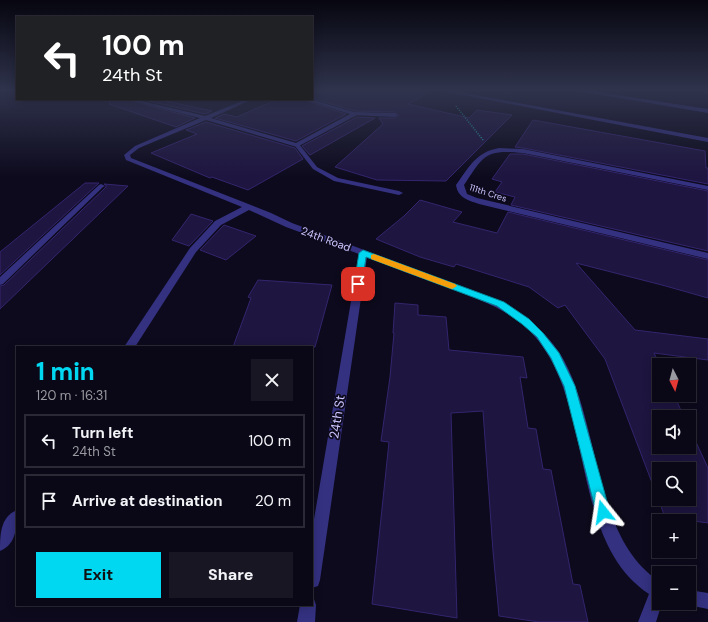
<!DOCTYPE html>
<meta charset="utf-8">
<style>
:root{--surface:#0a0816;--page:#181623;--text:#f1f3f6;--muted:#999aa1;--line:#2a2935;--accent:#00d8f1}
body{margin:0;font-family:"DM Sans",sans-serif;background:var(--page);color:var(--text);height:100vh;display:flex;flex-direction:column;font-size:15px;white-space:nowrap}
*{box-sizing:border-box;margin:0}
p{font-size:13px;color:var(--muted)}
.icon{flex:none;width:22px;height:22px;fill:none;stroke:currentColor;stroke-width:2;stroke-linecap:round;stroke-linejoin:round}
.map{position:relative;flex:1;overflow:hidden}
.panel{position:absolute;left:16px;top:346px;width:297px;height:260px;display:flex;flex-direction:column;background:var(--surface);border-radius:0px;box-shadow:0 2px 10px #0003,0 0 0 1px var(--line)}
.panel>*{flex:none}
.top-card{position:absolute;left:16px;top:16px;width:297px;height:84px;border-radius:0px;box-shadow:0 2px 10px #0003,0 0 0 1px var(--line);background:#202124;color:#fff;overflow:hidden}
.needle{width:26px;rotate:174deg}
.controls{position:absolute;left:652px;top:358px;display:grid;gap:8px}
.controls a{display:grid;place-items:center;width:44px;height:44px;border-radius:0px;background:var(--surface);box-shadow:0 2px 10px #0003,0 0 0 1px var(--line);font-size:20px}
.pin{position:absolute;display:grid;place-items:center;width:34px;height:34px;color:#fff;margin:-17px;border-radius:8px;box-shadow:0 2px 6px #0006}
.me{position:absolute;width:44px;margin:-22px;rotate:345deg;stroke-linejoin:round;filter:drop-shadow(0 0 3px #0008)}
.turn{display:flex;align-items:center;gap:14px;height:84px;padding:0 20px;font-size:18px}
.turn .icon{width:52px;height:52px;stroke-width:2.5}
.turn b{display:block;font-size:28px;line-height:34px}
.round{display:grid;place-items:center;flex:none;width:42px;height:42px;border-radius:0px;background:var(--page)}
.overview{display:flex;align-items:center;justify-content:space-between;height:68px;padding:0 20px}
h1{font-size:24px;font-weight:800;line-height:30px;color:var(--accent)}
.primary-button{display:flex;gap:8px;margin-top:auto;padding:8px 20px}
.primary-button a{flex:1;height:46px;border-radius:0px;background:var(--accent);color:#111;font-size:16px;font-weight:800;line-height:46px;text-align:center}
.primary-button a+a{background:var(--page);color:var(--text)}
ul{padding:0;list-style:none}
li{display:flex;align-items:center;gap:12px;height:54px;margin:0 8px 6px;padding:0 12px;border:2px solid var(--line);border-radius:0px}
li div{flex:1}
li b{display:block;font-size:15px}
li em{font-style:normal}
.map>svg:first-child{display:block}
.building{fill:#1e1540;stroke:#34256e;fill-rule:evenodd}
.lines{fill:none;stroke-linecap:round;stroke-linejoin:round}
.path{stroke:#23b6ae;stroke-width:1.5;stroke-dasharray:1 1.5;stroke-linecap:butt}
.service{fill:#343180;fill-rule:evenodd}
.minor{fill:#343180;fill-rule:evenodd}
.tertiary{fill:#343180;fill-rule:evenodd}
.route{fill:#00d8f1;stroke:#008c9d}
.slow{fill:#f59e0b}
.labels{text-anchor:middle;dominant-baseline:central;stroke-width:3.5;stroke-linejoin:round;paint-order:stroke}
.far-street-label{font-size:9px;fill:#cdc6ff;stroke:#0d0a1d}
.street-label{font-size:11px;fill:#cdc6ff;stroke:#0d0a1d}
.near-street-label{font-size:13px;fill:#cdc6ff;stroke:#0d0a1d}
</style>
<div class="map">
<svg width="708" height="622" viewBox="0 0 708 622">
<rect width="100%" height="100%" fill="#0d0a1d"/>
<g class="building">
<path d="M312,90H433L408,104L469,118L477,110L512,115L446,181L377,180L335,167L383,124L379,118H395L399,115L395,112L354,111L312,98Z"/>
<path d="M110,99H124L195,118L176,127L109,104Z"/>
<path d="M140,99H157L212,111L205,114Z"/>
<path d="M278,99H302L346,114L296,141L215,118L224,114L237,117Z"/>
<path d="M357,117L375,118L310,155L302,146Z"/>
<path d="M533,120L705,151L706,168H708V184L523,148L515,147Z"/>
<path d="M206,122L295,148L303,159L248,190L212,177L210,178L151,153L197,134L186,130Z"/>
<path d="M510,154H523L708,191V251L511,205L515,197L495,192L502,182L492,179Z"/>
<path d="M85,183H99L0,275V252Z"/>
<path d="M104,184L128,186L0,309V286L4,285L106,187V185Z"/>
<path d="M420,200L462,212L453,222L497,233L508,212L708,260V298L662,285L576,263L635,330L708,339V360L654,353L660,365L659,395H674L684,417H659V447H689V427L708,468V523L665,517L605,359L565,305L558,308L529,287L456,264L454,267L420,257L376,239L404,216ZM659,469H689V499H659Z"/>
<path d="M191,214L213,221L189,246L172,240Z"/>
<path d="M224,225L256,236L226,260L200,250Z"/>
<path d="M258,280L332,285L315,347H233L251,298L248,297Z"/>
<path d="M395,303L418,305V315L446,317L449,350L523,357L527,378L520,377L528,428L536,429L543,469L551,470L573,584L580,585L588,622H539L499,616L493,551L483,411L451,413L457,618L372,604L389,442L381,441L390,377L394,333H393Z"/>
</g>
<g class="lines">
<path class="path" d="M456,106L483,140"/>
<g class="service">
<path d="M355,112L395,113L398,115L395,117L353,115V113Z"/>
<path d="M295,144H299L317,167L338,178L399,191L403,193L399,195L334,181L313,169L295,146Z"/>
</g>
<g class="minor">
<path d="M437,90H448L708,138V142Z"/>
<path d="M125,99H133L205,116L247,99H253L211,118L296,143L350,114L303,99H310L357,113V115L297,147L206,120L139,148L130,155L131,158L271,213L292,223L503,302C525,316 544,330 559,352C601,417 591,537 659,581V603H662L656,622H638L649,594C564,538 599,388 522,324C500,306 474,298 449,288C421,278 394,268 367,257L320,580L318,586L312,588V531L359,254L286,227L249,210L221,225L196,252L135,347H124L190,248L215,221L242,207L126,160L124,155L135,146L200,118Z"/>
<path d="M499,148L523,149L708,186V190L523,153C485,149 484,155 464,185L467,194L477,198L708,253V259L479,204C468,200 458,198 456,185C469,167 476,152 499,148Z"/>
<path d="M101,184L105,186L103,187L3,284L0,285V277L99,185Z"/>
<path d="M17,510C17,525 17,544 0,551C0,535 0,517 17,510Z"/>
<path d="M689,590L708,593V609L683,604L689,603Z"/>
<path d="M312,598L314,599L316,605L315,622H297L300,605H312Z"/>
</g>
<path class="tertiary" d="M572,90H584L708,109V113Z"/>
</g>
<linearGradient id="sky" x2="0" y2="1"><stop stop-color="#070610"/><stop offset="0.51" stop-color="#2f334c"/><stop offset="1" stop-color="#2f334c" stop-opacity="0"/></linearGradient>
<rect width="708" height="177" fill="url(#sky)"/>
<path class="route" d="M363,250L504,302L529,319L543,333L559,353L575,386L610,512L608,517L603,519L598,517L596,512L564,386L551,358L537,337L522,324L497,306L366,257L362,284L361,286H355L354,284L359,253Z"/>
<path class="slow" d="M374,254L455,284L457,286L452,289L449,288L371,259V255Z"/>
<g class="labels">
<g class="far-street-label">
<text transform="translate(488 193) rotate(18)">111th Cres</text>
</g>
<g class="street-label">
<text transform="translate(326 239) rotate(20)">24th Road</text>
</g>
<g class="near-street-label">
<text transform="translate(337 417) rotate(-81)">24th St</text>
</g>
</g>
</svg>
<div class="controls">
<a><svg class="needle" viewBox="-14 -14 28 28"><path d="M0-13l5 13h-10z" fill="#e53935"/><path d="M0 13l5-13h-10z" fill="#999aa1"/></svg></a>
<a><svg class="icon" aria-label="sound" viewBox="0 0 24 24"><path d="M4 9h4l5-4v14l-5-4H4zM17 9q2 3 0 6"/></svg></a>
<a><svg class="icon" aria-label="search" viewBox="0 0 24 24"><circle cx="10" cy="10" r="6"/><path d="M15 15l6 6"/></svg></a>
<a>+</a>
<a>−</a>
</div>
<div class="pin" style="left:358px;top:284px;background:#d93025"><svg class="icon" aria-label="arrive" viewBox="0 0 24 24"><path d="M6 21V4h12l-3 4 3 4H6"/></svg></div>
<svg class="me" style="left:603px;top:512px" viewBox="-20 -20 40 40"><path d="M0-17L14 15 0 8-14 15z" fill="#00d8f1" stroke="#fff" stroke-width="4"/></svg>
<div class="top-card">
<div class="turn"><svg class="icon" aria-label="left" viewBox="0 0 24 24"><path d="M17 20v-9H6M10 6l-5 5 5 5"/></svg><div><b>100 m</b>24th St</div></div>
</div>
<section class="panel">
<div class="overview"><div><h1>1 min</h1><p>120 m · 16:31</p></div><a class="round"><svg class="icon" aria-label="close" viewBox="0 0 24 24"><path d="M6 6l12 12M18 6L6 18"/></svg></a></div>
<ul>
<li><svg class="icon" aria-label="left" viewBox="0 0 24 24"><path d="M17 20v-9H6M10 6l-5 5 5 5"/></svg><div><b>Turn left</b><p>24th St</p></div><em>100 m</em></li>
<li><svg class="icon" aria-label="arrive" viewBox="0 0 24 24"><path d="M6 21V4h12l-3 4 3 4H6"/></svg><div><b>Arrive at destination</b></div><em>20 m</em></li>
</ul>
<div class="primary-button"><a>Exit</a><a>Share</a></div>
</section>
</div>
